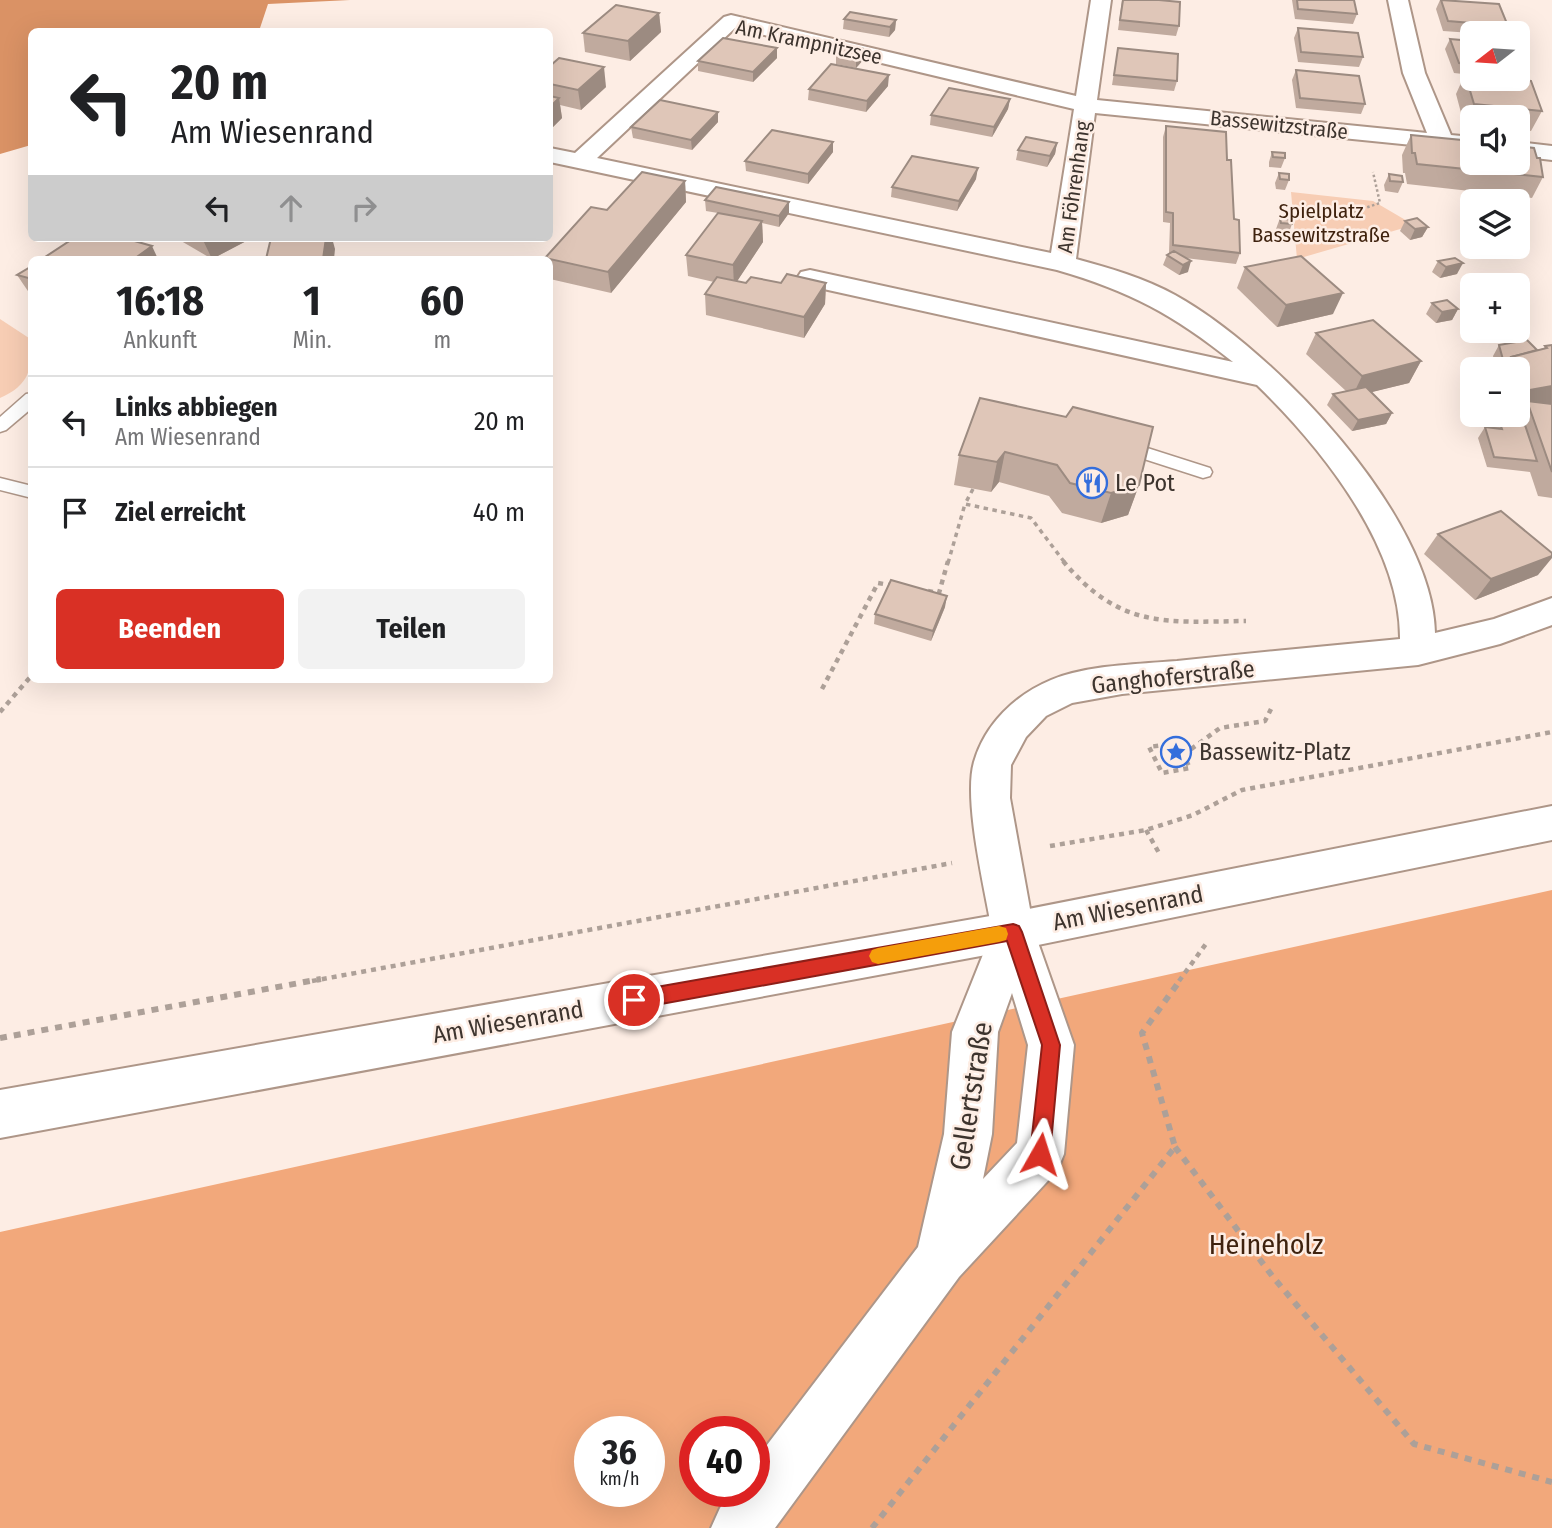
<!DOCTYPE html>
<html lang="de">
<meta charset="utf-8">
<style>
:root{--surface:#fff;--page:#f2f2f2;--text:#202124;--muted:#757577;--line:#e0e0e0;--accent:#d93025}
body{margin:0;font-family:"Fira Sans Condensed",sans-serif;background:var(--page);color:var(--text);height:100vh;display:flex;flex-direction:column;font-size:26px;white-space:nowrap}
*{box-sizing:border-box;margin:0}
p{font-size:23px;color:var(--muted)}
.icon{flex:none;width:38px;height:38px;fill:none;stroke:currentColor;stroke-width:2;stroke-linecap:round;stroke-linejoin:round}
.map{position:relative;flex:1;overflow:hidden}
.sheet{position:absolute;left:28px;top:256px;width:525px;height:427px;display:flex;flex-direction:column;background:var(--surface);border-radius:10px;box-shadow:0 7px 28px #0002}
.sheet>*{flex:none}
.banner{position:absolute;left:28px;top:28px;width:525px;height:214px;border-radius:10px;box-shadow:0 7px 28px #0002;background:#fff;color:var(--text);overflow:hidden}
.needle{width:46px;rotate:253deg}
.fabs{position:absolute;left:1460px;top:21px;display:grid;gap:14px}
.fabs a{display:grid;place-items:center;width:70px;height:70px;border-radius:10px;background:var(--surface);box-shadow:0 7px 28px #0002;font-size:35px}
.speed{position:absolute;left:574px;top:1416px;display:flex;gap:14px;font-size:35px;font-weight:700;text-align:center}
.speed>*{display:grid;place-content:center;width:91px;height:91px;border-radius:50%;background:var(--surface);box-shadow:0 7px 28px #0002;line-height:1}
.speed small{font-size:18px;font-weight:400}
.speed .limit{border:10px solid #d22;background:#fff;color:#111}
.pin{position:absolute;display:grid;place-items:center;width:60px;height:60px;color:#fff;margin:-30px;border:4px solid #fff;border-radius:50%;box-shadow:0 2px 7px #0007}
.me{position:absolute;width:77px;margin:-38px;rotate:6deg;stroke-linejoin:round;filter:drop-shadow(0 0 5px #0008)}
.turn{display:flex;align-items:center;gap:24px;height:147px;padding:0 28px;font-size:32px}
.turn .icon{width:91px;height:91px;stroke-width:2.5}
.turn b{display:block;font-size:49px;line-height:60px}
.lanes{display:flex;align-items:center;height:66px;padding:0 28px;background:#0003;justify-content:center;gap:35px;direction:ltr}
.lanes .off{opacity:.35}
.eta{display:flex;justify-content:space-evenly;align-items:center;height:119px;text-align:center}
.eta b{font-size:42px;font-weight:700;line-height:49px}
.primary-button{display:flex;gap:14px;margin-top:auto;padding:14px 28px}
.primary-button a{flex:1;height:80px;border-radius:10px;background:var(--accent);color:#fff;font-size:28px;font-weight:700;line-height:80px;text-align:center}
.primary-button a+a{background:var(--page);color:var(--text)}
ul{padding:0;list-style:none}
li{display:flex;align-items:center;gap:21px;height:91px;padding:0 28px;border-top:2px solid var(--line)}
li div{flex:1}
li b{display:block;font-size:26px}
li em{font-style:normal}
.map>svg:first-child{display:block}
.green{fill:#f7cdb4}
.forest{fill:#f2a87b;fill-rule:evenodd}
.water{fill:#da9265}
.lines{fill:none;stroke-linecap:round;stroke-linejoin:round}
.service-casing{stroke:#ae9688;stroke-width:3}
.minor-casing{stroke:#ae9688;stroke-width:4}
.tertiary-casing{stroke:#ae9688;stroke-width:4}
.primary-casing{stroke:#ae9688;stroke-width:4}
.path-far3{stroke:#ada098;stroke-width:2.5;stroke-dasharray:2.5 2.5;stroke-linecap:butt}
.path-far2{stroke:#ada098;stroke-width:3.5;stroke-dasharray:4.5 4.5;stroke-linecap:butt}
.path-far1{stroke:#ada098;stroke-width:4.5;stroke-dasharray:5 5;stroke-linecap:butt}
.path{stroke:#ada098;stroke-width:6;stroke-dasharray:7 7;stroke-linecap:butt}
.service{fill:#fff;fill-rule:evenodd}
.minor{fill:#fff;fill-rule:evenodd}
.tertiary{fill:#fff;fill-rule:evenodd}
.primary{fill:#fff;fill-rule:evenodd}
.wall{fill:#c0aa9e}
.shaded-wall{fill:#9c8b81}
.building{fill:#dfc6b8;stroke:#9c8b81;stroke-width:2}
.route{fill:#d93025;stroke:#8d1f18;stroke-width:2}
.slow{fill:#f59e0b}
.labels{text-anchor:middle;dominant-baseline:central;stroke-width:5;stroke-linejoin:round;paint-order:stroke}
.far-street-label{font-size:21px;fill:#3d342e;stroke:#fdede4}
.far-park-label{font-size:21px;fill:#3f220e;stroke:#fdede4}
.poi-label{font-size:24px;fill:#3d342e;stroke:#fdede4;text-anchor:start}
.street-label{font-size:24px;fill:#3d342e;stroke:#fdede4}
.near-street-label{font-size:28px;fill:#3d342e;stroke:#fdede4}
.near-park-label{font-size:28px;fill:#3f220e;stroke:#fdede4}
</style>
<div class="map">
<svg width="1552" height="1528" viewBox="0 0 1552 1528">
<rect width="100%" height="100%" fill="#fdede4"/>
<g class="green">
<path d="M1291,192L1373,201L1414,225L1297,259Z"/>
<path d="M0,319L32,340C32,370 29,385 0,398Z"/>
</g>
<path class="forest" d="M1552,890V1528H0V1232ZM590,1432H649V1491H590ZM695,1432H754V1491H695Z"/>
<path class="water" d="M0,0H350L268,4L259,31L32,32L31,145L0,154Z"/>
<g class="lines">
<g class="service-casing">
<g id="service">
<path d="M32,393V408L6,430L0,432V417L26,394Z"/>
<path d="M1116,438L1210,468L1212,472L1210,476L1203,478L1110,448L1107,444L1110,440Z"/>
<path d="M0,478L32,486V498L0,490Z"/>
</g>
</g>
<g class="minor-casing">
<g id="minor">
<path d="M1091,0H1111L1097,100L1427,133L1403,73L1388,0H1408L1425,73L1451,135L1472,137V151L1095,113L1076,259C1109,268 1144,278 1175,295C1273,349 1433,516 1435,633L1494,619L1552,598V625L1500,644L1418,665L1122,694L1072,703L1046,716L1026,737L1011,765L1010,798L1034,931L1028,945L1013,950L998,945L992,931C985,890 963,800 974,762C985,724 1015,695 1051,680C1087,665 1139,664 1177,661C1251,653 1326,646 1400,639C1401,546 1321,447 1257,385L810,286L801,284L797,278L801,272L810,270L1233,362C1174,315 1130,291 1057,270L550,162V148L575,153L724,17L731,15L1076,96ZM735,28L1074,109L1051,253L597,158Z"/>
<path d="M1517,142L1552,146V160L1517,156Z"/>
</g>
</g>
<g class="tertiary-casing">
<path id="tertiary" d="M1013,912L1028,917L1034,931L1074,1045L1064,1154L1057,1171L959,1277L775,1528H711L720,1508L732,1491H754V1462L918,1247L944,1134L952,1032L998,917ZM1012,993L1028,1045L1017,1143L983,1179L992,1134L998,1032Z"/>
</g>
<g class="primary-casing">
<path id="primary" d="M1552,806V840L1013,950L0,1138V1090L1013,912Z"/>
</g>
<path class="path-far3" d="M1353,212L1380,203L1373,172"/>
<g class="path-far2">
<path d="M973,489L965,504L1031,518L1065,563"/>
<path d="M948,563L965,504"/>
</g>
<g class="path-far1">
<path d="M1063,561C1120,629 1165,622 1246,621"/>
<path d="M928,591L939,593L948,561"/>
<path d="M822,689L878,583L895,586"/>
<path d="M0,712L32,675"/>
<path d="M1177,743L1190,768L1162,773L1149,747Z"/>
<path d="M1183,755L1220,728L1265,721L1271,709"/>
<path d="M1146,830L1159,853"/>
<path d="M1050,846L1146,830L1193,815L1242,790L1552,732"/>
<path d="M312,981L952,863"/>
<path d="M1179,981L1208,941"/>
</g>
<g class="path">
<path d="M0,1038L321,979"/>
<path d="M1175,1147L1273,1277L1414,1444L1552,1482"/>
<path d="M872,1528L1175,1147L1142,1033L1181,979"/>
</g>
<use href="#service" class="service"/>
<use href="#minor" class="minor"/>
<use href="#tertiary" class="tertiary"/>
<use href="#primary" class="primary"/>
</g>
<g class="wall">
<path d="M1122,0L1179,26L1176,36L1118,30Z"/>
<path d="M1292,0H1354L1357,14L1353,24L1295,19Z"/>
<path d="M1440,0H1451L1508,26L1505,33H1472L1443,31L1436,9Z"/>
<path d="M659,13L661,32L630,61L585,52L583,33Z"/>
<path d="M844,19L896,20L895,30L889,37L843,29Z"/>
<path d="M1298,28L1363,57L1359,67L1298,62L1294,38Z"/>
<path d="M1450,39L1472,41V75L1454,73L1445,49Z"/>
<path d="M1118,48L1177,81L1174,91L1112,85Z"/>
<path d="M864,49V59L856,68L836,64V54Z"/>
<path d="M1517,57L1522,69L1517,79Z"/>
<path d="M777,58L753,82L698,71V61Z"/>
<path d="M550,66L606,87L581,110L560,105L562,118L550,130Z"/>
<path d="M1296,70L1365,104L1361,114L1296,108L1292,80Z"/>
<path d="M1465,74L1542,111L1531,131L1517,129V117H1472V125L1464,124L1456,94Z"/>
<path d="M888,86L866,112L808,100L809,89Z"/>
<path d="M1010,99L1008,109L992,137L930,125L931,115Z"/>
<path d="M718,112V122L692,150L633,138L631,127Z"/>
<path d="M1166,126L1234,219L1240,253L1236,264L1185,258L1188,272L1179,275L1163,265L1167,255L1169,253L1170,223L1163,222V137Z"/>
<path d="M1411,135L1543,177L1532,198L1407,184L1405,173H1403L1402,155Z"/>
<path d="M1057,143L1055,154L1047,167L1016,160L1018,150Z"/>
<path d="M833,152L808,184L746,171L745,161Z"/>
<path d="M1272,152L1285,158L1281,168L1269,167V162Z"/>
<path d="M1279,173L1289,180L1285,190L1276,189L1275,183Z"/>
<path d="M1389,174L1403,182L1398,193L1385,191L1384,185Z"/>
<path d="M976,179L957,211L891,197L892,187Z"/>
<path d="M685,181L686,202L611,293L550,279V259H545V258L607,210Z"/>
<path d="M705,200L789,213L779,227L762,223L763,242L737,281L746,283H826L825,304L804,338L706,315L705,294L714,282L688,276L686,255L718,213L706,211Z"/>
<path d="M1280,218L1292,224L1288,235L1277,234L1276,229Z"/>
<path d="M1405,221L1428,227L1422,237L1410,240L1400,231Z"/>
<path d="M176,238H252L212,259Z"/>
<path d="M1438,261L1457,274L1440,278L1432,272Z"/>
<path d="M32,266V297L17,275Z"/>
<path d="M1245,267L1333,314L1277,327L1237,288Z"/>
<path d="M1432,303L1458,309L1452,320L1436,323L1426,314Z"/>
<path d="M1316,333L1421,361L1409,383L1371,392L1392,413L1386,424L1352,431L1327,405L1333,394L1346,391L1306,354Z"/>
<path d="M1499,345L1537,350L1544,348L1545,346L1552,345V498L1538,496L1530,472L1487,467L1478,438L1485,427L1491,428L1487,415H1517V369H1496L1493,356Z"/>
<path d="M1066,417L1139,485L1128,515L1101,523L1062,513L1049,496L999,482L991,492L954,485L959,455Z"/>
<path d="M1438,534L1538,575L1475,600L1424,554Z"/>
<path d="M945,607L931,641L874,624L875,614Z"/>
</g>
<g class="shaded-wall">
<path d="M659,13L661,32L630,61L628,41Z"/>
<path d="M896,20L895,30L889,37L890,27Z"/>
<path d="M777,48V58L753,82V72Z"/>
<path d="M864,49V59L856,68V58Z"/>
<path d="M604,67L606,87L581,110L578,90Z"/>
<path d="M889,75L888,86L866,112L867,101Z"/>
<path d="M559,98L562,118L550,130V107Z"/>
<path d="M1010,99L1008,109L992,137L994,127Z"/>
<path d="M718,112V122L692,150L691,140Z"/>
<path d="M833,142V152L808,184V174Z"/>
<path d="M1057,143L1055,154L1047,167L1050,156Z"/>
<path d="M978,168L976,179L957,211L959,201Z"/>
<path d="M685,181L686,202L611,293L608,272Z"/>
<path d="M789,202V213L779,227V216Z"/>
<path d="M762,221L763,242L734,286L733,265Z"/>
<path d="M1428,227L1422,237L1410,240L1415,229Z"/>
<path d="M202,238H252L212,259Z"/>
<path d="M326,238H332L335,249L334,259H323Z"/>
<path d="M152,246L158,259H134Z"/>
<path d="M1191,261L1188,272L1179,275L1183,265Z"/>
<path d="M1463,263L1457,274L1440,278L1446,267Z"/>
<path d="M826,283L825,304L804,338V317Z"/>
<path d="M1343,293L1333,314L1277,327L1286,305Z"/>
<path d="M1458,309L1452,320L1436,323L1442,312Z"/>
<path d="M1421,361L1409,383L1352,397L1362,376Z"/>
<path d="M1552,386V405L1527,401L1521,410L1517,411V401L1524,391Z"/>
<path d="M1392,413L1386,424L1352,431L1358,420Z"/>
<path d="M1005,452L999,482L991,492L997,462Z"/>
<path d="M1139,485L1128,515L1101,523L1111,493Z"/>
<path d="M1552,556V558L1538,575L1475,600L1491,579Z"/>
<path d="M947,596L945,607L931,641L933,631Z"/>
</g>
<g class="building">
<path d="M1123,0H1159L1180,2L1179,26L1120,20Z"/>
<path d="M1297,0H1354L1357,14L1298,9Z"/>
<path d="M1441,0L1499,4L1508,26L1448,21Z"/>
<path d="M616,5L659,13L628,41L583,33Z"/>
<path d="M850,12L896,20L890,27L844,19Z"/>
<path d="M1298,28L1358,33L1363,57L1301,52Z"/>
<path d="M723,38L777,48L753,72L698,61Z"/>
<path d="M1450,39L1472,41V64L1459,63Z"/>
<path d="M844,45L864,49L856,58L836,54Z"/>
<path d="M1118,48L1178,54L1177,81L1114,75Z"/>
<path d="M1517,57L1522,69L1517,68Z"/>
<path d="M559,58L604,67L578,90L550,84V66Z"/>
<path d="M831,64L889,75L867,101L809,89Z"/>
<path d="M1296,70L1359,76L1365,104L1300,98Z"/>
<path d="M1465,74L1472,75V79H1509L1531,81L1542,111L1474,104Z"/>
<path d="M949,88L1010,99L994,127L931,115Z"/>
<path d="M550,96L559,98L550,107Z"/>
<path d="M660,100L718,112L691,140L631,127Z"/>
<path d="M1166,126L1226,132L1227,160H1231L1234,219L1239,220L1240,253L1173,245V213L1166,212Z"/>
<path d="M772,130L833,142L808,174L745,161Z"/>
<path d="M1411,135L1472,141V163H1517V146L1534,148L1537,158H1540L1543,177L1417,164L1415,153H1412Z"/>
<path d="M1026,137L1057,143L1050,156L1018,150Z"/>
<path d="M1272,152L1285,153V158L1273,157Z"/>
<path d="M912,156L978,168L959,201L892,187Z"/>
<path d="M642,172L685,181L608,272L545,258L591,207L607,210Z"/>
<path d="M1279,173L1289,174V180L1280,179Z"/>
<path d="M1389,174L1402,176L1403,182L1390,181Z"/>
<path d="M716,187L789,202L779,216L705,200Z"/>
<path d="M718,213L762,221L733,265L686,255Z"/>
<path d="M1280,218L1292,220V224L1281,223Z"/>
<path d="M1417,218L1428,227L1415,229L1405,221Z"/>
<path d="M74,238H124L152,246L134,259H42Z"/>
<path d="M271,238H326L323,259H266Z"/>
<path d="M1174,251L1191,261L1183,265L1167,255Z"/>
<path d="M1301,256L1343,293L1286,305L1245,267Z"/>
<path d="M1455,258L1463,263L1446,267L1438,261Z"/>
<path d="M32,266V279L17,275Z"/>
<path d="M787,274L826,283L804,317L705,294L717,277L746,283L751,277L781,283Z"/>
<path d="M1447,300L1458,309L1442,312L1432,303Z"/>
<path d="M1373,320L1421,361L1362,376L1316,333Z"/>
<path d="M1527,340L1537,350L1511,357L1505,367L1499,345Z"/>
<path d="M1552,345V386L1524,391L1517,373V369H1516L1511,357L1547,348L1545,346Z"/>
<path d="M1366,387L1392,413L1358,420L1333,394Z"/>
<path d="M980,398L1066,417L1073,407L1153,427L1139,485L1111,493L1070,483L1057,465L1005,452L997,462L959,455Z"/>
<path d="M1527,401L1552,404V472Z"/>
<path d="M1517,407H1519L1537,461L1494,457L1485,427L1502,429L1497,415H1517Z"/>
<path d="M1501,511L1552,553V556L1491,579L1438,534Z"/>
<path d="M891,580L947,596L933,631L875,614Z"/>
</g>
<path class="route" d="M1013,924L1019,926L1022,932L1060,1045L1050,1154L1047,1161L1040,1164L1033,1161L1030,1154L1042,1045L1007,941L634,1009L627,1006L624,1000L627,994L634,991Z"/>
<path class="slow" d="M999,926L1006,928L1008,934L1006,940L999,942L878,964L872,962L869,956L872,950L878,948Z"/>
<defs>
<g id="restaurant-ring" transform="scale(1.575)"><circle r="9.5" fill="#fdede4" stroke="#346edc" stroke-width="1.5"/><path d="M-5-6h1v4h1v-4h1v4h1v-4h1v5L-1.5 .5V6h-2V.5L-5-1ZM5-6V6H3V1.5H1.5Q1.5-4 5-6Z" fill="#346edc"/></g>
<g id="sight-ring" transform="scale(1.575)"><circle r="9.5" fill="#fdede4" stroke="#346edc" stroke-width="1.5"/><path d="M0-6L1.8-2.2L6-1.7L2.9 1.2L3.7 5.4L0 3.3L-3.7 5.4L-2.9 1.2L-6-1.7L-1.8-2.2Z" fill="#346edc"/></g>
</defs>
<g fill-rule="evenodd">
<use href="#restaurant-ring" x="1092" y="483"/>
<use href="#sight-ring" x="1176" y="752"/>
</g>
<g class="labels">
<g class="far-street-label">
<text transform="translate(809 42) rotate(12)">Am Krampnitzsee</text>
<text transform="translate(1279 125) rotate(6)">Bassewitzstraße</text>
<text transform="translate(1074 187) rotate(-82)">Am Föhrenhang</text>
</g>
<g class="far-park-label">
<text x="1321" y="211">Spielplatz<tspan x="1321" dy="24">Bassewitzstraße</tspan></text>
</g>
<g class="poi-label">
<text x="1115" y="483">Le Pot</text>
<text x="1199" y="752">Bassewitz-Platz</text>
</g>
<g class="street-label">
<text transform="translate(1173 677) rotate(-6)">Ganghoferstraße</text>
<text transform="translate(1128 908) rotate(-11)">Am Wiesenrand</text>
<text transform="translate(508 1022) rotate(-10)">Am Wiesenrand</text>
</g>
<g class="near-street-label">
<text transform="translate(971 1096) rotate(-81)">Gellertstraße</text>
</g>
<g class="near-park-label">
<text x="1266" y="1244">Heineholz</text>
</g>
</g>
</svg>
<div class="fabs">
<a><svg class="needle" viewBox="-14 -14 28 28"><path d="M0-13l5 13h-10z" fill="#e53935"/><path d="M0 13l5-13h-10z" fill="#757577"/></svg></a>
<a><svg class="icon" aria-label="sound" viewBox="0 0 24 24"><path d="M4 9h4l5-4v14l-5-4H4zM17 9q2 3 0 6"/></svg></a>
<a><svg class="icon" aria-label="layers" viewBox="0 0 24 24"><path d="M12 4l9 5-9 5-9-5zM3 14l9 5 9-5"/></svg></a>
<a>+</a>
<a>−</a>
</div>
<div class="speed"><div>36<small>km/h</small></div><div class="limit">40</div></div>
<div class="pin" style="left:634px;top:1000px;background:#d93025"><svg class="icon" aria-label="arrive" viewBox="0 0 24 24"><path d="M6 21V4h12l-3 4 3 4H6"/></svg></div>
<svg class="me" style="left:1040px;top:1154px" viewBox="-20 -20 40 40"><path d="M0-17L14 15 0 8-14 15z" fill="#d93025" stroke="#fff" stroke-width="4"/></svg>
<div class="banner">
<div class="turn"><svg class="icon" aria-label="left" viewBox="0 0 24 24"><path d="M17 20v-9H6M10 6l-5 5 5 5"/></svg><div><b>20 m</b>Am Wiesenrand</div></div>
<div class="lanes"><svg class="icon" aria-label="left" viewBox="0 0 24 24"><path d="M17 20v-9H6M10 6l-5 5 5 5"/></svg><svg class="icon off" aria-label="ahead" viewBox="0 0 24 24"><path d="M12 20V5M6 11l6-6 6 6"/></svg><svg class="icon off" aria-label="right" viewBox="0 0 24 24"><path d="M7 20v-9h11M14 6l5 5-5 5"/></svg></div>
</div>
<section class="sheet">
<div class="eta">
<div><b>16:18</b><p>Ankunft</p></div>
<div><b>1</b><p>Min.</p></div>
<div><b>60</b><p>m</p></div>
</div>
<ul>
<li><svg class="icon" aria-label="left" viewBox="0 0 24 24"><path d="M17 20v-9H6M10 6l-5 5 5 5"/></svg><div><b>Links abbiegen</b><p>Am Wiesenrand</p></div><em>20 m</em></li>
<li><svg class="icon" aria-label="arrive" viewBox="0 0 24 24"><path d="M6 21V4h12l-3 4 3 4H6"/></svg><div><b>Ziel erreicht</b></div><em>40 m</em></li>
</ul>
<div class="primary-button"><a>Beenden</a><a>Teilen</a></div>
</section>
</div>
